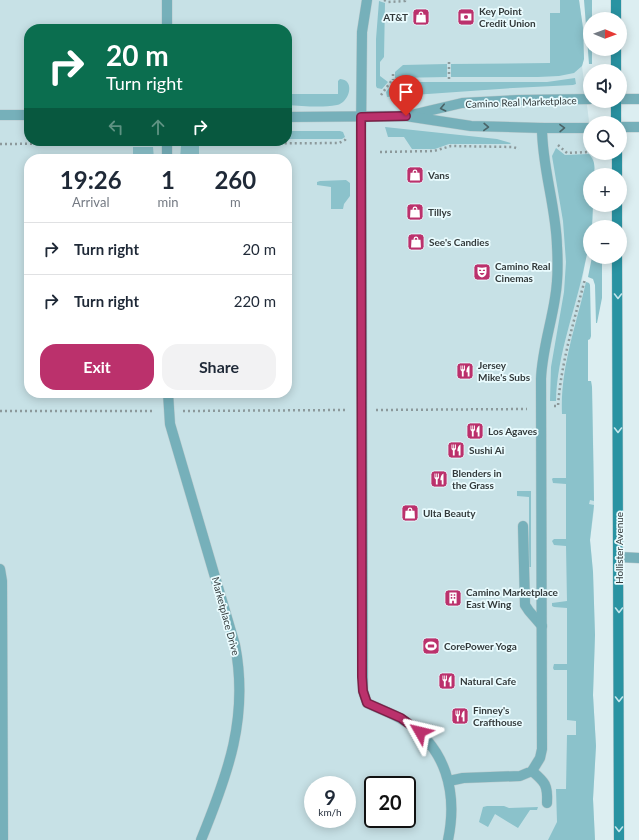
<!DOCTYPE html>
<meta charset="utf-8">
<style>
:root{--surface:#fff;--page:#f2f2f3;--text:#1f2937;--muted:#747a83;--line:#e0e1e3;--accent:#bb316c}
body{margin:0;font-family:Lato,sans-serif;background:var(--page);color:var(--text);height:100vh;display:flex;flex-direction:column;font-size:15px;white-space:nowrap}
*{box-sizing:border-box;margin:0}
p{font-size:13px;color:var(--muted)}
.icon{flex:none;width:22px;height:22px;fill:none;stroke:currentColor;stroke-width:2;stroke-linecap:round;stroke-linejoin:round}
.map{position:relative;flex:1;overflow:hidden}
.details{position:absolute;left:24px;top:154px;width:268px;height:244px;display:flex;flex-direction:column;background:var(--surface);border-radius:16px;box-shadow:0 2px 10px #0003}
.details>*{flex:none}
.guide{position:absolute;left:24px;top:24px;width:268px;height:122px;border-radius:16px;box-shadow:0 2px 10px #0003;background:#0b6e4f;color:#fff;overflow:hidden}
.needle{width:26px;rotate:91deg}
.controls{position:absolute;left:583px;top:12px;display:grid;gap:8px}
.controls a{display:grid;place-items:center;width:44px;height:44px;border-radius:50%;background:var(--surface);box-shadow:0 2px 10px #0003;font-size:20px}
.speed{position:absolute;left:304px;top:776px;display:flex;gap:8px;font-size:20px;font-weight:700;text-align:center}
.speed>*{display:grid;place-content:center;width:52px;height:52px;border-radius:50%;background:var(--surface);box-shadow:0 2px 10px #0003;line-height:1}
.speed small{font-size:10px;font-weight:400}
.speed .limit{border:2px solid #111;border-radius:6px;background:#fff;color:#111}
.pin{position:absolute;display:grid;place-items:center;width:34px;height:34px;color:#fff;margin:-41px -17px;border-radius:50% 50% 50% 0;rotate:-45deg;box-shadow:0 0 4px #0007}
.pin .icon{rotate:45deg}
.me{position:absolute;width:44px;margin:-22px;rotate:307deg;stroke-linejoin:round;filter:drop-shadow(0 0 3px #0008)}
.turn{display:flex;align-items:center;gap:14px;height:84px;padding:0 16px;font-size:18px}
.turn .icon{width:52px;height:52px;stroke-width:2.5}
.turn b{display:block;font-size:28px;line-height:34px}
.lanes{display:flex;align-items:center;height:38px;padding:0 16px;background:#0003;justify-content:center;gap:20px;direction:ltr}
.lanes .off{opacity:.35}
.eta{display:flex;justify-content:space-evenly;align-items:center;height:68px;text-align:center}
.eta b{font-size:24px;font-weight:700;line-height:28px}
.action{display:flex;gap:8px;margin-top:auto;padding:8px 16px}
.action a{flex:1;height:46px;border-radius:16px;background:var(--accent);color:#fff;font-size:16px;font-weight:700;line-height:46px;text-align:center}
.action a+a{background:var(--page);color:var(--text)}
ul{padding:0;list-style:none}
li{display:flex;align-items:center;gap:12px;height:52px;padding:0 16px;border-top:1px solid var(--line)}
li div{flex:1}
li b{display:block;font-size:15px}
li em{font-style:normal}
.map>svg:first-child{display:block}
.built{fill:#c7e1e6;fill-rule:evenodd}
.green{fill:#8bc2cb}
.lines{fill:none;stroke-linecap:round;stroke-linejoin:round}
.service-casing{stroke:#bacacd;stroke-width:11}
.minor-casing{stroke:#bacacd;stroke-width:11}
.secondary-casing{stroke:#bacacd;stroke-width:11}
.path{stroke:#8c999b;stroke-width:2.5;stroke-dasharray:2 3;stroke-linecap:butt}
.service{stroke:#76b0ba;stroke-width:10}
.minor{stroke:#76b0ba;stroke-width:10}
.secondary{stroke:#2993a2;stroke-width:10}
.oneway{stroke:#4a6367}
.oneway2{stroke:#c3e6ec}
.route-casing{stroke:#7a2046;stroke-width:10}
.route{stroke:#bb316c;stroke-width:7}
.labels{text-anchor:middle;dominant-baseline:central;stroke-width:3.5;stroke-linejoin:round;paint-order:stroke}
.poi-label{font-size:10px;font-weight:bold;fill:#333a3b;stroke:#e9fbfe;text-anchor:start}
.street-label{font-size:10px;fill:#333a3b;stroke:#e9fbfe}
</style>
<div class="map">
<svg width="639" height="840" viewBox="0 0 639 840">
<rect width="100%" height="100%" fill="#dceef1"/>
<path class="built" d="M0,0H579L583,28L584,59L582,66L590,129V153H593L594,168V175H590V205H593L592,227H590V237L582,281L589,283L590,285L591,336L590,339L588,340V381H591L592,387L594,481V510L590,540L593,572L595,635L593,695L596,746L593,799L595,840H0ZM29,29H287V141H29ZM29,159H287V393H29ZM313,785H347V819H313ZM373,785H407V819H373Z"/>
<g class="green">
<path d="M560,0H579L583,28L584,59L582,66L574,73L559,76L538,77H451V64L550,63V13H560Z"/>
<path d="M584,0H592V19H590V49H592V64H589Z"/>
<path d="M379,1L385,3L384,57L380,62V76L388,82L382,89L377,88L376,86V39Z"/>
<path d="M447,64V77L395,78V72L403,65Z"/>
<path d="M575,78L576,84L573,85L513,88L399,96L387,97L386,92L394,82H547Z"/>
<path d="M340,79C356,80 349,103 337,105C321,108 303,106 287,105V94H338V81Z"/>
<path d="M385,127L497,139L511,143L510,144H449L435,149H412L404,137H388Z"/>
<path d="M287,131H340L343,132L345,137L342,139H287Z"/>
<path d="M181,146H199V159H180Z"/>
<path d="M133,147H153L154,159H133Z"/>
<path d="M556,148L565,155L589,154C595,161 595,166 594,175H590V205H593L592,227H590C590,239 588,251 585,263C576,309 557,354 556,401H550L551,367L564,292L566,262L563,221L552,156Z"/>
<path d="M346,180L350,183V196L344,204L343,209H331V187L317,185V182L320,181Z"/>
<path d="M592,257H602V298L597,323H596L595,285L593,279L588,277Z"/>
<path d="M586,282L589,283L590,285L591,336L590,339L588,340V381H591L592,387L594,501L590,500L589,504L594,505L590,540L593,572L595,635L593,695L596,746L593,799L595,840H548L557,822L556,789H566L567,735H576V721L567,720V670H554L553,668L554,664H567V608L554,607L552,606V603L567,601L566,546L554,545L552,541L554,539H566V484L553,483L552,479L553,478H566V414H562C560,368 576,326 586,282Z"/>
<path d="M517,491H531V567H529V497L517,496Z"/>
<path d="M487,806H504L509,808L538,807L537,810H530L518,828L495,814L488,827L479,822L483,807Z"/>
</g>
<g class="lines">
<g class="service-casing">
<g id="service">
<path d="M167,0V29"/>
<path d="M367,0L362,32L361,133L363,691L367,703C379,709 392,713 403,720C446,747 458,792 448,840"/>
<path d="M0,115H29"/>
<path d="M411,115L462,103L519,100L590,99"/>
<path d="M287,117L406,116L471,126L542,128H590"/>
<path d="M167,159V141"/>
<path d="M168,393L170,424L235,645C249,717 228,774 201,840"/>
<path d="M523,526L525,605L529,611L542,626"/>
<path d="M0,569L2,581L3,840"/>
<path d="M532,771C545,782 548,785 547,803"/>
<path d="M449,781L463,778L520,776L532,771L540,758L542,749L541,379C542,351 551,325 555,298C558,281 558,263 557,246C556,206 542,168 542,128"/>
</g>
</g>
<g class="minor-casing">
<g id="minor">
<path d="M620,99H639"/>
<path d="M620,127H639"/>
<path d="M619,557L639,558"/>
</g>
</g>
<g class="secondary-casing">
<g id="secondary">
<path d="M616,19V0"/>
<path d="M616,71V49"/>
<path d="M616,101V123"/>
<path d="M617,153V175"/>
<path d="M617,205V227"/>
<path d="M617,257L619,840"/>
</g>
</g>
<g class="path">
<path d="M384,0L388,2L405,1V0"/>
<path d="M449,62V79"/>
<path d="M393,74V80"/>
<path d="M381,95L392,80"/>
<path d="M191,141L194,144L339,143L345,140L347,137"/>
<path d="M0,144L148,143"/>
<path d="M558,145L567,153L588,152"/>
<path d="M380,152L434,151L451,146L513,147L519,149"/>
<path d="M554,406H558C561,363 574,321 585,279"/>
<path d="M376,410L527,409"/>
<path d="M0,411H155"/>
<path d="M183,411L348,410"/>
</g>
<use href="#service" class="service"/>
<use href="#minor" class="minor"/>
<use href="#secondary" class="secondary"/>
</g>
<defs><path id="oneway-chevron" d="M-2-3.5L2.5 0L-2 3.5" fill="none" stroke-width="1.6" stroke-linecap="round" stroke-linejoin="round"/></defs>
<g class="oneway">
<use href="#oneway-chevron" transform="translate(443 108) rotate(167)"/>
<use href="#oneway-chevron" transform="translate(486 127) rotate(2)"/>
<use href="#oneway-chevron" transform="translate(562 128) rotate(-1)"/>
</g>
<g class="oneway2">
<use href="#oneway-chevron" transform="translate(618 296) rotate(90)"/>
<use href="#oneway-chevron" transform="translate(618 430) rotate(90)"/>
<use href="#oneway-chevron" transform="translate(619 610) rotate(90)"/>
<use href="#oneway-chevron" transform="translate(619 699) rotate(90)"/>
<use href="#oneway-chevron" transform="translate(619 829) rotate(90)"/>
</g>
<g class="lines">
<g class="route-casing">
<path id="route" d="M406,116L361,117L362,677L363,691L367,703L401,718L420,732"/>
</g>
<use href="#route" class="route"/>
</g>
<defs>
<g id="shop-square" transform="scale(0.9)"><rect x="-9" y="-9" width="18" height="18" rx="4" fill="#bb316c" stroke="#e9fbfe"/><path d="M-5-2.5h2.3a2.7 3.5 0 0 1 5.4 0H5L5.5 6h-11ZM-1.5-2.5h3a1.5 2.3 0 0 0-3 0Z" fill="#fff"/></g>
<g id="bank-square" transform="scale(0.9)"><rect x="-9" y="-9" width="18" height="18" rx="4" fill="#bb316c" stroke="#e9fbfe"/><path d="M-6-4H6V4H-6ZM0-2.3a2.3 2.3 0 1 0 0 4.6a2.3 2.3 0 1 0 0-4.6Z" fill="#fff"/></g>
<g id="theatre-square" transform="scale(0.9)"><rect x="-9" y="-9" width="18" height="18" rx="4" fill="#bb316c" stroke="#e9fbfe"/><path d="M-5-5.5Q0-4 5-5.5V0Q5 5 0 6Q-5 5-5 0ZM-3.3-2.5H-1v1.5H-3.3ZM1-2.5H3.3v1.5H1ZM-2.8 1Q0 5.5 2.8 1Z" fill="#fff"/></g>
<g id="restaurant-square" transform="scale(0.9)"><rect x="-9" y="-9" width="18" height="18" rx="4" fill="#bb316c" stroke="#e9fbfe"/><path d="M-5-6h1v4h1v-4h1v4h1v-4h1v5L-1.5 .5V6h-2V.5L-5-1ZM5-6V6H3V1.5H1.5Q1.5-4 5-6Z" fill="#fff"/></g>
<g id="building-square" transform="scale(0.9)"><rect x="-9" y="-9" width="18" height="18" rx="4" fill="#bb316c" stroke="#e9fbfe"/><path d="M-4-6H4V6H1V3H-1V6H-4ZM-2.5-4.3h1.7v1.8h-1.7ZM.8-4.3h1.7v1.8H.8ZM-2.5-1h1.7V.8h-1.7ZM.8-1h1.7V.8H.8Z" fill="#fff"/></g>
<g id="stadium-square" transform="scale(0.9)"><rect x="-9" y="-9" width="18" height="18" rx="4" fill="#bb316c" stroke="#e9fbfe"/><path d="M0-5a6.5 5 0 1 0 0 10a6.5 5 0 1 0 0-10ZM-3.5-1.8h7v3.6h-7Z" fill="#fff"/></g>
</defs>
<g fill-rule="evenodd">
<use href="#shop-square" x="421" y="17"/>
<use href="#bank-square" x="466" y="17"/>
<use href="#shop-square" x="415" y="175"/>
<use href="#shop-square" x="415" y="212"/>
<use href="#shop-square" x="416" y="242"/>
<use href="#theatre-square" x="482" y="272"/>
<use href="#restaurant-square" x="465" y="371"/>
<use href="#restaurant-square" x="475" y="431"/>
<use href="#restaurant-square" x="456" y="450"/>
<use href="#restaurant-square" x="439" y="479"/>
<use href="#shop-square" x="410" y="513"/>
<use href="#building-square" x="453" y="598"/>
<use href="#stadium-square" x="431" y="646"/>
<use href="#restaurant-square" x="447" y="681"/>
<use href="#restaurant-square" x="460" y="716"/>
</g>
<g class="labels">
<g class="poi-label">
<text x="479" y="11">Key Point<tspan x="479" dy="12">Credit Union</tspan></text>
<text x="408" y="17" text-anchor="end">AT&amp;T</text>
<text x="428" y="175">Vans</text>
<text x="428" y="212">Tillys</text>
<text x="429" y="242">See's Candies</text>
<text x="495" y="266">Camino Real<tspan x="495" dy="12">Cinemas</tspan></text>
<text x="478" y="365">Jersey<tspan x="478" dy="12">Mike's Subs</tspan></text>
<text x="488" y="431">Los Agaves</text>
<text x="469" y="450">Sushi Ai</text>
<text x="452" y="473">Blenders in<tspan x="452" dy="12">the Grass</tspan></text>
<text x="423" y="513">Ulta Beauty</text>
<text x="466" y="592">Camino Marketplace<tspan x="466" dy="12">East Wing</tspan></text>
<text x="444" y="646">CorePower Yoga</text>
<text x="460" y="681">Natural Cafe</text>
<text x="473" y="710">Finney's<tspan x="473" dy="12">Crafthouse</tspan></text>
</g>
<g class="street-label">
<text transform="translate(521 102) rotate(-2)">Camino Real Marketplace</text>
<text transform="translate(619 548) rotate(-90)">Hollister Avenue</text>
<text transform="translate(226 616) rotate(75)">Marketplace Drive</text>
</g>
</g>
</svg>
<div class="controls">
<a><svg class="needle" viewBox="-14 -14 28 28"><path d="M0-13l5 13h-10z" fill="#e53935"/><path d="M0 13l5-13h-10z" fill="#747a83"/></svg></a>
<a><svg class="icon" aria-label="sound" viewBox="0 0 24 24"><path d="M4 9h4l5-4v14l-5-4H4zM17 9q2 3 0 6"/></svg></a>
<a><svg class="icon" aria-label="search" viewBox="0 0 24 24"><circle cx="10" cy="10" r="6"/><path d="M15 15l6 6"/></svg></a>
<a>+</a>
<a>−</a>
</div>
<div class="speed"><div>9<small>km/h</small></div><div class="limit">20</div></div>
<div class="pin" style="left:406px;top:116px;background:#d93025"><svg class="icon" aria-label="arrive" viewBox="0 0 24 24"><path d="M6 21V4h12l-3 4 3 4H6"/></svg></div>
<svg class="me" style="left:420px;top:732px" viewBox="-20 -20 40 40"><path d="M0-17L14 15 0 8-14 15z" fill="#bb316c" stroke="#fff" stroke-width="4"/></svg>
<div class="guide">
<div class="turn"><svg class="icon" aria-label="right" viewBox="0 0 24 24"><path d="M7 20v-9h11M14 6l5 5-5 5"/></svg><div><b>20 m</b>Turn right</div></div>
<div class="lanes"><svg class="icon off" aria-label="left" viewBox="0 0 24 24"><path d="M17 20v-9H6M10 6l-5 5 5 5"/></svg><svg class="icon off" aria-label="ahead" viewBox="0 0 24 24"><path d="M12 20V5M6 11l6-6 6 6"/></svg><svg class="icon" aria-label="right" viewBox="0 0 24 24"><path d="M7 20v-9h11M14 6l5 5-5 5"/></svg></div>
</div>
<section class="details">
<div class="eta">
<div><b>19:26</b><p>Arrival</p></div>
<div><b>1</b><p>min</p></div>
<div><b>260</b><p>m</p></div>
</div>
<ul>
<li><svg class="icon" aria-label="right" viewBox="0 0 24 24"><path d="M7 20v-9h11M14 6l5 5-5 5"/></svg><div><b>Turn right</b></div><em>20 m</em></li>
<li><svg class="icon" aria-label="right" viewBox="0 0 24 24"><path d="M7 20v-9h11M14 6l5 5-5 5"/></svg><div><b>Turn right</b></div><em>220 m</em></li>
</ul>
<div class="action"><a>Exit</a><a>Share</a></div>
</section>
</div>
